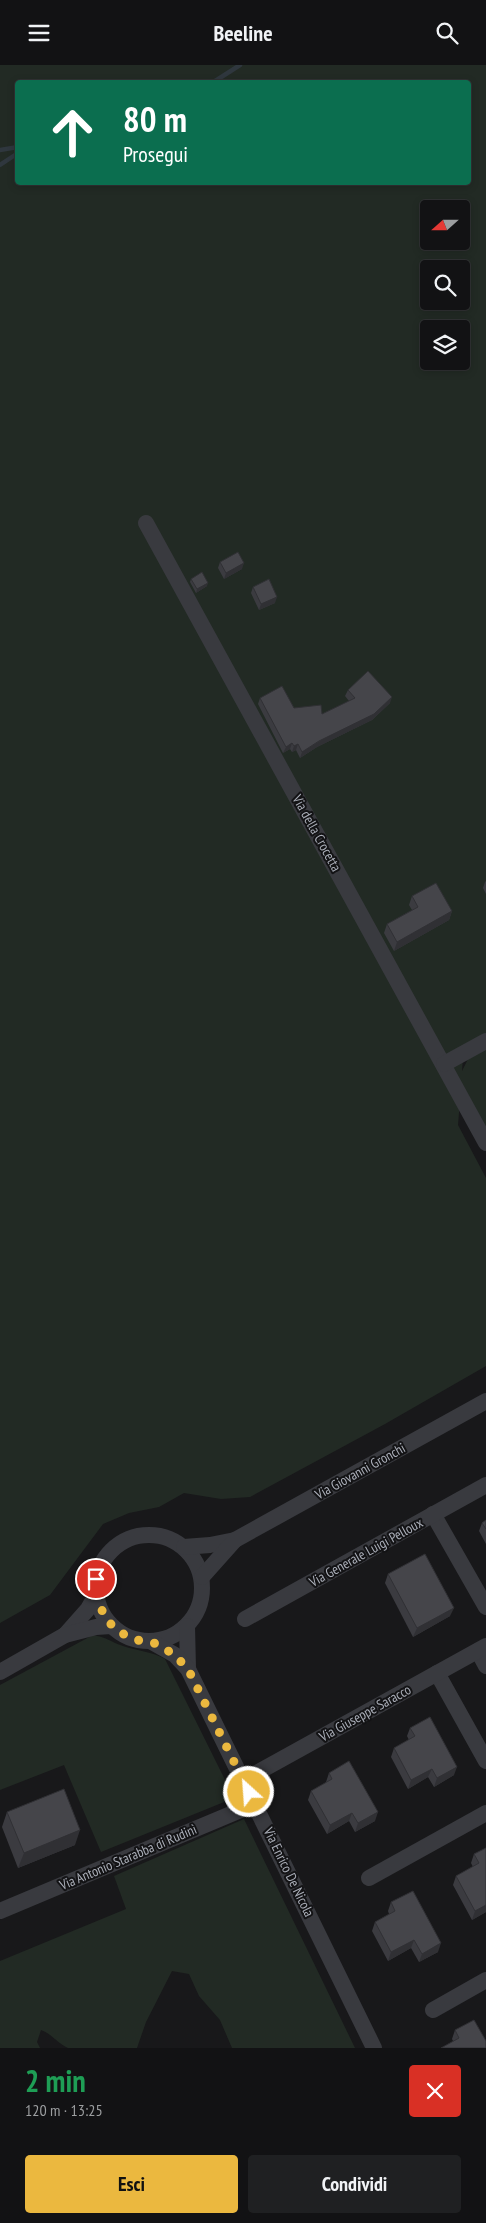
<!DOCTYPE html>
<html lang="it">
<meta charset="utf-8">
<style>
:root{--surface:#121214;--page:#1f2022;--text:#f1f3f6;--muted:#9c9ea0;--line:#313234;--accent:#ebb83f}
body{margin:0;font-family:"PT Sans Narrow",sans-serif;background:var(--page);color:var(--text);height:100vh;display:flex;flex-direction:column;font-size:19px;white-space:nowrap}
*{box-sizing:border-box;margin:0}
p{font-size:16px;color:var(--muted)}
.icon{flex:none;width:28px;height:28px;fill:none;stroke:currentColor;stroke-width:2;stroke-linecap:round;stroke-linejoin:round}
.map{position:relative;height:1983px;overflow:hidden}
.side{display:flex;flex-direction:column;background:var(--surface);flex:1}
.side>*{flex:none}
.banner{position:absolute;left:15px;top:15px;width:456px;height:105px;border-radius:5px;box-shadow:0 2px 8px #0003,0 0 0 1px var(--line);background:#0b6e4f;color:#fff;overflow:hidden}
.needle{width:32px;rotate:249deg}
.buttons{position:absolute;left:420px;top:135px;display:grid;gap:10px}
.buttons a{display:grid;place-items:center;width:50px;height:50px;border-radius:5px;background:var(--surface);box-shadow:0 2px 8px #0003,0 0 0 1px var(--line);font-size:25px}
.pin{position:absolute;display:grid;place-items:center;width:42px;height:42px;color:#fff;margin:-21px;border:2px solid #fff;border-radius:50%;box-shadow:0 1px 5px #0007}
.me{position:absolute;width:55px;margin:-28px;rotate:334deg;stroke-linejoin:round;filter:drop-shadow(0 0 4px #0008)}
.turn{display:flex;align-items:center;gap:18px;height:105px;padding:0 25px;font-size:22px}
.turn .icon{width:65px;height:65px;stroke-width:2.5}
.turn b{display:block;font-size:35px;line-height:42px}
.round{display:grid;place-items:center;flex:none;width:52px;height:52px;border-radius:5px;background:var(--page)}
.summary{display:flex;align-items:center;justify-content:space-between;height:85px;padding:0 25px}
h1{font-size:30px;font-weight:800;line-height:38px;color:#1e9e55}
.cta{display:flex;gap:10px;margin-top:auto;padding:10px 25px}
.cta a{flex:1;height:58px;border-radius:5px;background:var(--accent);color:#111;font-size:20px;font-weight:800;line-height:58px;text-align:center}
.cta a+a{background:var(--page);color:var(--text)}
header{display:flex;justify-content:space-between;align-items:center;height:65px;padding:0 25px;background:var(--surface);font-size:22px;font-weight:800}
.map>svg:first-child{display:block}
.green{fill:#222a24;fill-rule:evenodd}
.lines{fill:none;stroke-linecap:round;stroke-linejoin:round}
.stream{stroke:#2f373e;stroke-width:4.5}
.minor{stroke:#393a3f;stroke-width:16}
.wall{fill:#3b3b40}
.shaded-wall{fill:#303034}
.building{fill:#45454a;stroke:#303034}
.route{stroke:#ebb83f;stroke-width:9;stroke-dasharray:0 16.2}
.labels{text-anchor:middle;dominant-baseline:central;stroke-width:4;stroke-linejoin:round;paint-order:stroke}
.street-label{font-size:14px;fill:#abafb9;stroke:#131315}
</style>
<header><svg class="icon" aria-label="menu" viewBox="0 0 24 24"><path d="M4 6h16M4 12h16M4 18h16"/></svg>Beeline<svg class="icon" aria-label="search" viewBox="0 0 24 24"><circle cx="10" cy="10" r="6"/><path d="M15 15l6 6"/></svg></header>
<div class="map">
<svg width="486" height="1983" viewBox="0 0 486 1983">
<rect width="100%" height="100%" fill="#18181a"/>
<g class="green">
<path d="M0,0H486V968L464,980L462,1006L469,992L486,979V1069L461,1023L458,1060L486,1113V1301L385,1359L250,1432L221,1434L184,1428L159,1442L129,1448L103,1459L50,1530L0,1558ZM18,18H469V118H18ZM429,144H461V176H429ZM429,204H461V236H429ZM429,264H461V296H429Z"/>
<path d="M93,1570C106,1572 111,1577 123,1581C138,1586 150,1586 165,1594L234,1733L101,1787L64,1700L0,1725V1620Z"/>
<path d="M244,1754L355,1983H232L220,1955L199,1931L189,1909L172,1906L146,1957L137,1983H68C57,1978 52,1969 41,1965L37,1977L40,1983H0V1896L126,1844L114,1811Z"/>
</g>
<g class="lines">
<g class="stream">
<path d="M212,18L240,0"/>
<path d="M0,85L18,82"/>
<path d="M0,100L18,88"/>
</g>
<g class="minor">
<path d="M146,458L486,1078"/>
<path d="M444,999L486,976"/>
<path d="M433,1449L486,1542"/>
<circle cx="149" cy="1523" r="53"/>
<path d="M184,1482L210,1480L235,1475"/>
<path d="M202,1512L235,1475L486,1336"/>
<path d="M245,1554L486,1420"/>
<path d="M187,1561L188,1604"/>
<path d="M65,1570L88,1544L96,1530"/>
<path d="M152,1577L175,1590L188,1604L374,1983"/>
<path d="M478,1586L486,1601"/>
<path d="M0,1607L65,1570L96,1562L111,1561"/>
<path d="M437,1608L486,1696"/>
<path d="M244,1715L486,1581"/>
<path d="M369,1813L486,1748"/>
<path d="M0,1846L255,1739"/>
<path d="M433,1945L486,1915"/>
</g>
</g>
<g class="wall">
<path d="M220,497L242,504L224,514L218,503Z"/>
<path d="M191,514L207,521L196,528L190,517Z"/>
<path d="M253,522L275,538L259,545L251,528Z"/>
<path d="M348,625L390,638L372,655L317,682L300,693L296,685L292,687L290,684L283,688L258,639L260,633L294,643L322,649L349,636L345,631Z"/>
<path d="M486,816V829L483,823L485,817Z"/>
<path d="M412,831L452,846L449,855L394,886L384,868L387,859L412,845L409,840Z"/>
<path d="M486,1455V1479L479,1466L482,1458Z"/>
<path d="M388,1509L450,1551L413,1572L385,1518Z"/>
<path d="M410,1663L454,1710L434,1722L428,1712L408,1724L391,1692L394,1683L409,1675L407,1671Z"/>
<path d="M329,1708L375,1756L355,1767L349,1756L327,1769L308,1735L311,1726L326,1718V1717Z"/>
<path d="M7,1747L75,1780L18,1803L2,1762Z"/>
<path d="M486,1783V1847L472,1855L453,1820L456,1811L473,1802L471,1798L474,1789Z"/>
<path d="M391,1837L438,1887L419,1897L411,1883L388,1896L372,1866L375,1857L389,1849L388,1846Z"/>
<path d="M455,1965L486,1976H453L452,1974Z"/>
</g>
<g class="shaded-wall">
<path d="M244,498L242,504L224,514L226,508Z"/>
<path d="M208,518L207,521L196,528L197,524Z"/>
<path d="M277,532L275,538L259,545L261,539Z"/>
<path d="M392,632L390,638L372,655L317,682L300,693L302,687Z"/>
<path d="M292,678L290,684L283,688L286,682Z"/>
<path d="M298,679L296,685L292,687L294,681Z"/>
<path d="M452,846L449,855L394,886L397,877Z"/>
<path d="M454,1543L450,1551L413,1572L417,1563Z"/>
<path d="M457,1702L454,1710L434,1722L437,1713Z"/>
<path d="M432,1704L428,1712L408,1724L411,1715Z"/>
<path d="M378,1747L375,1756L355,1767L358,1758Z"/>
<path d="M352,1748L349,1756L327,1769L330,1760Z"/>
<path d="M80,1765L75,1780L18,1803L24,1788Z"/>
<path d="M486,1840V1847L472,1855L475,1846Z"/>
<path d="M414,1875L411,1883L388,1896L391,1887Z"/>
<path d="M441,1878L438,1887L419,1897L422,1889Z"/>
</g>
<g class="building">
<path d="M238,487L244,498L226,508L220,497Z"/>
<path d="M202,507L208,518L197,524L191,514Z"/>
<path d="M269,514L277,532L261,539L253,522Z"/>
<path d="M368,606L392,632L374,649L319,676L302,687L298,679L294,681L292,678L286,682L260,633L282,621L294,643L321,640L322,649L355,633L348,625Z"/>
<path d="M436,818L452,846L397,877L387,859L418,842L412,831Z"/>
<path d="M486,1455V1464L482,1458Z"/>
<path d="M425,1489L454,1543L417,1563L388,1509Z"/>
<path d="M430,1652L457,1702L437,1713L432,1704L411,1715L394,1683L415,1671L410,1663Z"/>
<path d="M349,1696L378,1747L358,1758L352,1748L330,1760L311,1726L332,1714L329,1708Z"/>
<path d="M64,1724L80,1765L24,1788L7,1747Z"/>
<path d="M486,1783V1840L475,1846L456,1811L479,1798L474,1789Z"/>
<path d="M413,1826L441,1878L422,1889L414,1875L391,1887L375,1857L395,1846L391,1837Z"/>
<path d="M474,1955L486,1976V1983H441L459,1973L455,1965Z"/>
</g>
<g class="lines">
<path class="route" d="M96,1514C96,1542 107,1565 135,1574C141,1577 149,1575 154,1578C168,1584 178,1593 188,1604L249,1727"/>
</g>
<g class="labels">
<g class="street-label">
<text transform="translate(317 768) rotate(61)">Via della Crocetta</text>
<text transform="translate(360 1406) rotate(-29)">Via Giovanni Gronchi</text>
<text transform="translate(366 1487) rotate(-29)">Via Generale Luigi Pelloux</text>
<text transform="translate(365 1648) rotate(-29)">Via Giuseppe Saracco</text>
<text transform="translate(128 1792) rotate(-23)">Via Antonio Starabba di Rudinì</text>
<text transform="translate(289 1807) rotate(64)">Via Enrico De Nicola</text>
</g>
</g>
</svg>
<div class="buttons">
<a><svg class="needle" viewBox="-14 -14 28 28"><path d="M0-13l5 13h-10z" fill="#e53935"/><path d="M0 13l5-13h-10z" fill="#9c9ea0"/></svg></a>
<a><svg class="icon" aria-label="search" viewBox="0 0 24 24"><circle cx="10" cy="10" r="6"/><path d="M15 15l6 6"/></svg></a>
<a><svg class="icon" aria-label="layers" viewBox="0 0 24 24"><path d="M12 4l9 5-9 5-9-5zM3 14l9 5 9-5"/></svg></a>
</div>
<div class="pin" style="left:96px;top:1514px;background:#d93025"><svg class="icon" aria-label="arrive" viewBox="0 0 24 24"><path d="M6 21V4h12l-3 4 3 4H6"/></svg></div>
<svg class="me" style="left:249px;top:1727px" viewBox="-20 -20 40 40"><circle r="17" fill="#ebb83f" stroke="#fff" stroke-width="3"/><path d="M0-11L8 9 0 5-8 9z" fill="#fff"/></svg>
<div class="banner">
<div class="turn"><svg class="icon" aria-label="ahead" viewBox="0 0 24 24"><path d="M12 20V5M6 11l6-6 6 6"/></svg><div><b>80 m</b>Prosegui</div></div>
</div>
</div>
<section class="side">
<div class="summary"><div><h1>2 min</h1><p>120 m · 13:25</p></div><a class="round" style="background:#d93025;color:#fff"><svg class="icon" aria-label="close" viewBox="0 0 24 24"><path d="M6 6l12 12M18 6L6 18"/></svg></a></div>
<div class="cta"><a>Esci</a><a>Condividi</a></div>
</section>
